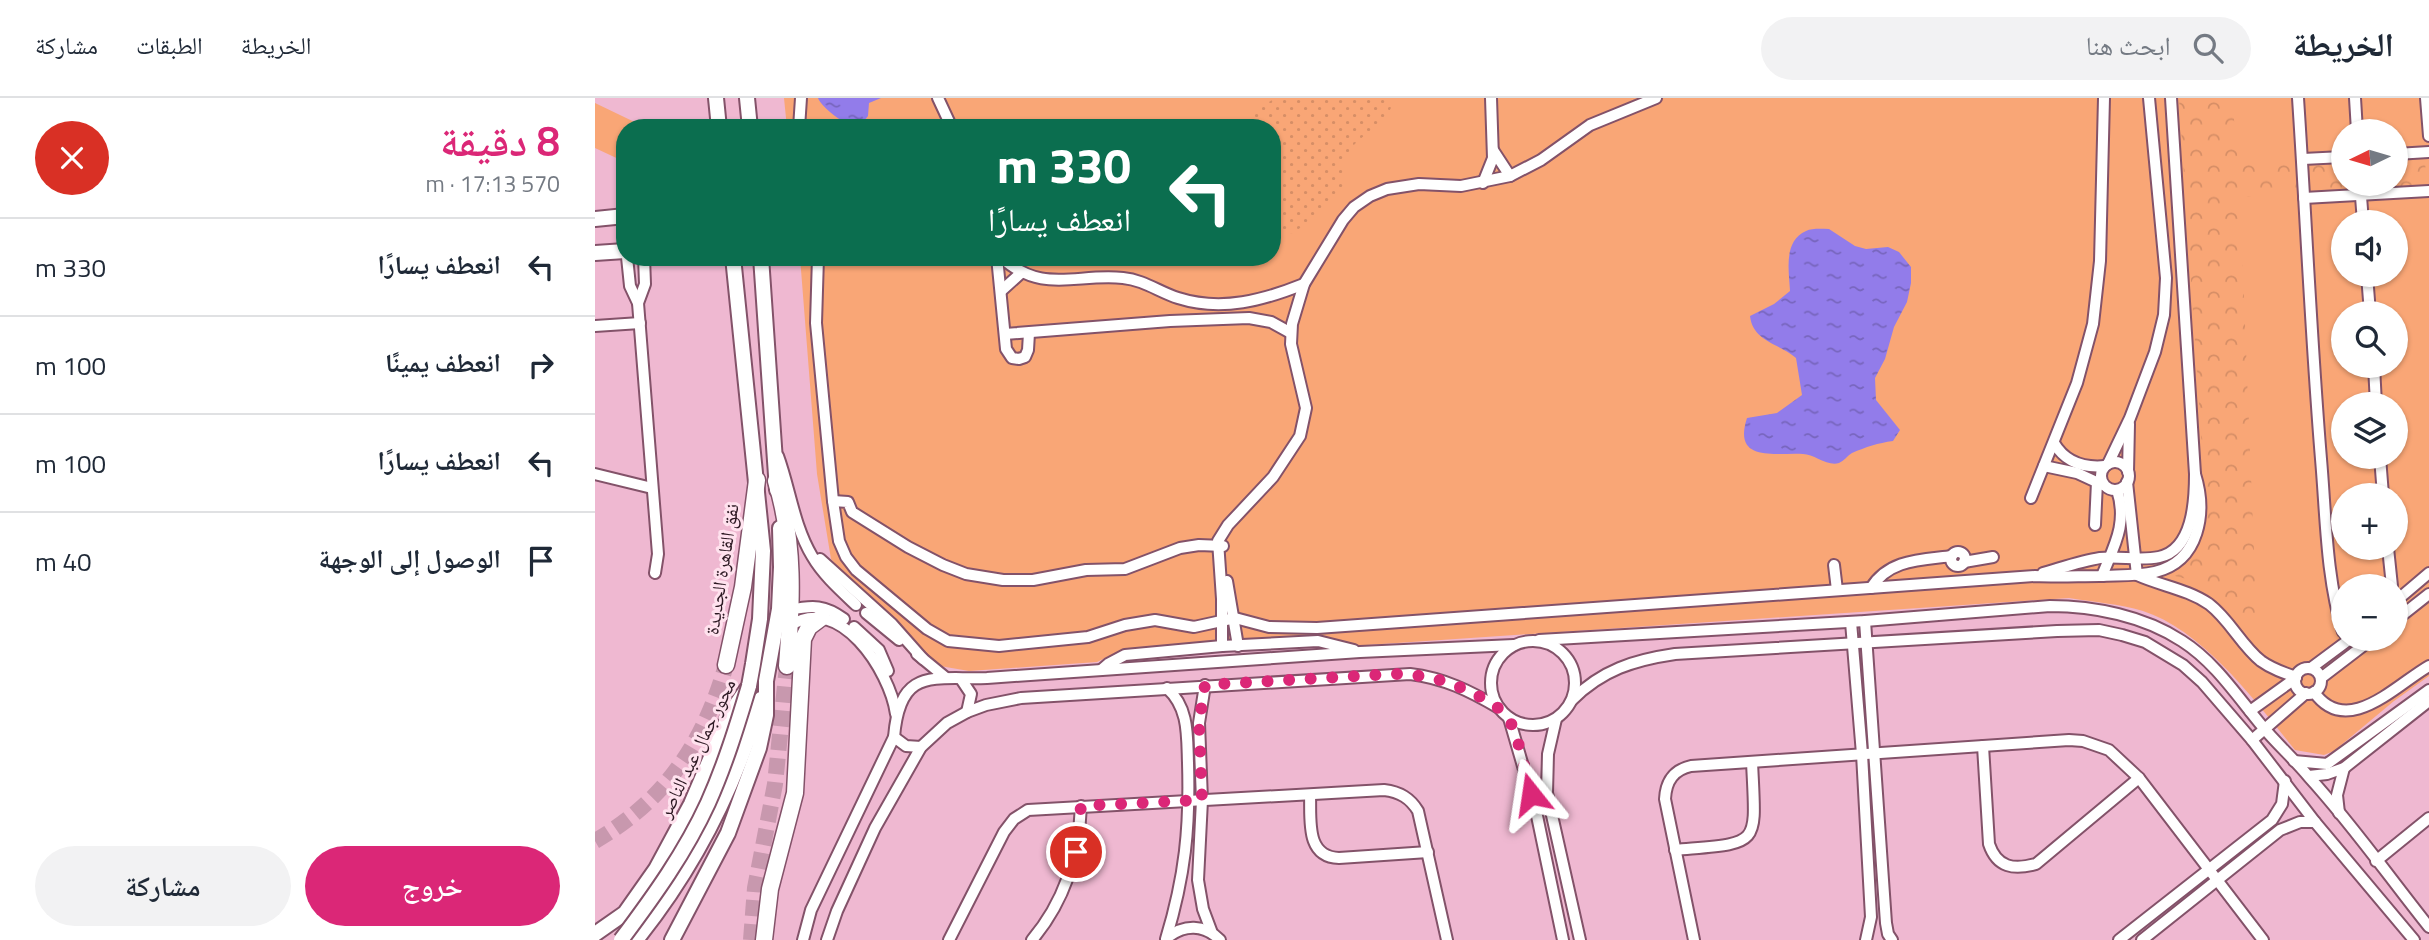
<!DOCTYPE html>
<html lang="ar">
<meta charset="utf-8">
<style>
:root{--surface:#fff;--page:#f2f2f3;--text:#1f2937;--muted:#747a83;--line:#e0e1e3;--accent:#db2777}
body{margin:0;font-family:"Titillium Web","Noto Naskh Arabic",sans-serif;background:var(--page);color:var(--text);direction:rtl;height:100vh;display:flex;flex-direction:column;font-size:26px;white-space:nowrap}
*{box-sizing:border-box;margin:0}
p{font-size:23px;color:var(--muted)}
.icon{flex:none;width:38px;height:38px;fill:none;stroke:currentColor;stroke-width:2;stroke-linecap:round;stroke-linejoin:round}
.map{position:relative;flex:1;overflow:hidden;direction:ltr}
.sheet{display:flex;flex-direction:column;background:var(--surface);width:595px}
.sheet>*{flex:none}
.top-card{position:absolute;left:21px;top:21px;width:665px;height:147px;border-radius:28px;box-shadow:0 2px 5px #0004;direction:rtl;background:#0b6e4f;color:#fff;overflow:hidden}
.needle{width:46px;rotate:265deg}
.tools{position:absolute;left:1736px;top:21px;display:grid;gap:14px}
.tools a{display:grid;place-items:center;width:77px;height:77px;border-radius:50%;background:var(--surface);box-shadow:0 2px 5px #0004;font-size:35px}
.pin{position:absolute;display:grid;place-items:center;width:60px;height:60px;color:#fff;margin:-30px;border:4px solid #fff;border-radius:50%;box-shadow:0 2px 7px #0007}
.me{position:absolute;width:77px;margin:-38px;rotate:345deg;stroke-linejoin:round;filter:drop-shadow(0 0 5px #0008)}
.turn{display:flex;align-items:center;gap:24px;height:147px;padding:0 35px;font-size:32px}
.turn .icon{width:91px;height:91px;stroke-width:2.5}
.turn b{display:block;font-size:49px;line-height:60px}
.round{display:grid;place-items:center;flex:none;width:74px;height:74px;border-radius:37px;background:var(--page)}
.overview{display:flex;align-items:center;justify-content:space-between;height:119px;padding:0 35px}
h1{font-size:42px;font-weight:600;line-height:52px;color:var(--accent)}
.cta{display:flex;gap:14px;margin-top:auto;padding:14px 35px}
.cta a{flex:1;height:80px;border-radius:42px;background:var(--accent);color:#fff;font-size:28px;font-weight:600;line-height:80px;text-align:center}
.cta a+a{background:var(--page);color:var(--text)}
ul{padding:0;list-style:none}
li{display:flex;align-items:center;gap:21px;height:98px;padding:0 35px;border-top:2px solid var(--line)}
li div{flex:1}
li b{display:block;font-size:26px}
li em{font-style:normal}
header{display:flex;align-items:center;gap:42px;box-sizing:border-box;height:98px;padding:0 35px;background:var(--surface);border-bottom:2px solid var(--line)}
header strong{font-size:33px}
nav{display:flex;gap:38px;margin-inline-start:auto;font-size:24px}
.search{width:490px;height:63px;background:var(--page);display:flex;align-items:center;gap:18px;box-sizing:border-box;padding:0 24px;border-radius:38px;color:var(--muted);font-size:26px}
main{display:flex;flex:1;min-height:0}
.map>svg:first-child{display:block}
.grass{fill:#f9a676;fill-rule:evenodd}
.park{fill:url(#park-crowns)}
.garden{fill:url(#garden-dots)}
.water{fill:url(#water-ripples)}
.lines{fill:none;stroke-linecap:round;stroke-linejoin:round}
.highway-tunnel{stroke:#c898ae;stroke-width:16;stroke-dasharray:16 8;stroke-linecap:butt}
.minor-casing{stroke:#835269;stroke-width:14}
.major-casing{stroke:#835269;stroke-width:18}
.highway-casing{stroke:#835269;stroke-width:19}
.minor{stroke:#fff;stroke-width:10}
.major{stroke:#fff;stroke-width:14}
.highway{stroke:#fff;stroke-width:16}
.major-bridge-casing{stroke:#835269;stroke-width:18;stroke-linecap:butt}
.major-bridge{stroke:#fff;stroke-width:14}
.route{stroke:#db2777;stroke-width:12;stroke-dasharray:0 21.6}
.labels{text-anchor:middle;dominant-baseline:central;stroke-width:6;stroke-linejoin:round;paint-order:stroke}
.street-label{font-size:19px;fill:#2c1822;stroke:#ffe2ee}
</style>
<header>
<strong>الخريطة</strong>
<div class="search"><svg class="icon" aria-label="search" viewBox="0 0 24 24"><circle cx="10" cy="10" r="6"/><path d="M15 15l6 6"/></svg>ابحث هنا</div>
<nav><a>الخريطة</a><a>الطبقات</a><a>مشاركة</a></nav>
</header>
<main>
<div class="map">
<svg width="1834" height="842" viewBox="0 0 1834 842">
<defs>
<pattern id="park-crowns" width="20" height="18" patternUnits="userSpaceOnUse" patternTransform="scale(1.75)"><rect width="20" height="18" fill="#f9a676"/><path d="M2 6a3 3 0 1 1 6 0M12 15a3 3 0 1 1 6 0" fill="none" stroke="#d68e66"/></pattern>
<pattern id="garden-dots" width="8" height="8" patternUnits="userSpaceOnUse" patternTransform="scale(1.75)"><rect width="8" height="8" fill="#f9a676"/><path d="M2 2h.1M6 6h.1" fill="none" stroke="#d68e66" stroke-width="1.8" stroke-linecap="round"/></pattern>
<pattern id="water-ripples" width="26" height="14" patternUnits="userSpaceOnUse" patternTransform="scale(1.75)"><rect width="26" height="14" fill="#927cea"/><path d="M2 4q2-2 4 0t4 0M15 11q2-2 4 0t4 0" fill="none" stroke="#7765bd"/></pattern>
</defs>
<rect width="100%" height="100%" fill="#efb8d1"/>
<g class="grass">
<path d="M189,0H1834V578L1799,603L1739,653L1729,657L1700,652C1662,605 1608,532 1548,513C1524,506 1499,504 1474,500L757,548L740,542L516,557L502,564L374,573L345,568L278,512L236,461L222,376L205,159H677V30H192ZM1748,33H1801V86H1748ZM1748,124H1801V177H1748ZM1748,215H1801V268H1748ZM1748,306H1801V359H1748ZM1748,397H1801V450H1748ZM1748,488H1801V541H1748Z"/>
<path d="M0,5L52,30H30V64L0,50Z"/>
</g>
<path class="park" d="M1584,0H1637L1643,65L1702,60L1748,61V86H1801V58L1830,56L1831,88L1761,94L1645,99L1662,530L1603,484L1565,474L1597,456L1607,430L1609,381Z"/>
<path class="garden" d="M680,0H799C791,42 739,32 749,93L699,135L677,136V30H635Z"/>
<g class="water">
<path d="M223,0H286L274,5L273,18L264,29L258,30C250,26 226,9 223,0Z"/>
<path d="M1234,131L1260,148L1271,151L1293,149L1304,154L1316,169V185L1312,204L1299,229L1290,261L1280,280L1281,302L1305,332L1298,343C1283,345 1271,349 1257,355C1252,358 1249,363 1244,365C1233,369 1219,356 1208,356C1182,354 1137,366 1152,320L1182,315L1207,297L1201,260C1184,245 1158,244 1155,218L1179,206L1195,193C1194,173 1188,143 1211,133C1217,130 1227,131 1234,131Z"/>
</g>
<g class="lines">
<g class="highway-tunnel">
<path d="M0,743C71,702 109,644 131,567"/>
<path d="M156,842L160,790L180,686L192,568"/>
</g>
<g class="minor-casing">
<g id="minor">
<path d="M343,0L357,30"/>
<path d="M1703,0C1711,120 1716,240 1726,361C1731,418 1731,479 1748,534"/>
<path d="M1760,0L1762,33"/>
<path d="M1831,0L1834,38"/>
<path d="M204,30L206,0"/>
<path d="M898,52L915,78"/>
<path d="M1801,56L1834,54"/>
<path d="M1708,61L1748,59"/>
<path d="M888,85L898,60L896,0"/>
<path d="M1765,86L1768,124"/>
<path d="M1709,100L1834,93"/>
<path d="M28,118L30,135"/>
<path d="M32,159L35,188L43,205L63,456L60,475"/>
<path d="M223,159L221,225L238,403L244,443L251,459L261,472L332,531L353,543L404,548L493,539L530,527L560,522L599,529L640,520L674,529L722,530L1440,478C1462,479 1483,478 1505,478C1524,477 1542,478 1560,474C1605,463 1612,414 1600,376"/>
<path d="M402,159L411,251L417,260L424,261L430,259L433,252L434,235"/>
<path d="M406,159C447,197 481,175 528,180C549,182 564,194 583,200C627,214 669,202 709,186"/>
<path d="M1772,177L1775,215"/>
<path d="M406,193L426,175"/>
<path d="M43,205L50,186L49,159"/>
<path d="M0,228L45,225"/>
<path d="M410,236L575,223L654,220L676,224L696,235"/>
<path d="M1779,268L1781,306"/>
<path d="M1459,345C1470,364 1489,370 1510,368"/>
<path d="M183,358C195,391 199,428 217,458C228,477 245,492 261,507"/>
<path d="M1785,359L1788,397"/>
<circle cx="1520" cy="378" r="14"/>
<path d="M1513,366L1535,320L1560,254L1569,217L1571,180L1554,0"/>
<path d="M1449,368L1482,375L1508,387"/>
<path d="M1533,374L1534,326"/>
<path d="M0,376L57,390"/>
<path d="M1532,384L1542,477C1566,488 1592,491 1614,506C1635,522 1646,547 1666,563C1677,571 1689,575 1701,579"/>
<path d="M1436,400L1482,285L1498,226L1505,163L1509,0"/>
<path d="M238,403L253,404L257,414L313,449L348,467L371,476L408,482H438L491,472L530,471L585,450L604,447L628,448"/>
<path d="M1500,427L1502,384"/>
<path d="M1793,450L1797,488"/>
<circle cx="1363" cy="461" r="7"/>
<path d="M225,461L297,526L328,561"/>
<path d="M1369,464L1398,459"/>
<path d="M1239,467L1242,492"/>
<path d="M1448,475C1466,470 1486,463 1505,460C1524,458 1546,463 1564,459C1598,452 1600,403 1600,376L1576,0"/>
<path d="M1507,478C1519,448 1533,425 1522,392"/>
<path d="M632,483L643,548"/>
<path d="M1276,490C1294,461 1326,462 1357,458"/>
<path d="M1801,503L1834,475"/>
<path d="M195,512C218,507 230,507 249,521"/>
<path d="M271,515L304,542"/>
<path d="M1801,522L1834,496"/>
<path d="M1270,523L1291,825L1293,836L1297,842"/>
<path d="M1256,524L1267,656L1276,819L1271,842"/>
<path d="M195,528C244,494 295,573 301,616"/>
<path d="M259,529L284,552L293,573"/>
<path d="M944,542L1270,523L1455,508C1499,508 1549,518 1587,543C1620,564 1642,598 1667,628C1682,646 1699,661 1714,679C1757,726 1794,779 1834,829"/>
<circle cx="938" cy="585" r="42"/>
<path d="M627,548V501L623,443L633,427L678,379L705,338L711,310L696,246L697,226L709,186L748,122L759,109L775,98L792,91L824,86L866,88L915,78L946,62L995,27L1061,0"/>
<path d="M322,556L350,579"/>
<path d="M1716,570L1755,541"/>
<circle cx="1713" cy="583" r="13"/>
<path d="M506,572L513,566L530,557L627,548L723,543L759,552"/>
<path d="M1726,580L1777,541"/>
<path d="M366,581L376,596L372,614"/>
<path d="M610,587L604,625L607,702L603,782L608,811L617,835"/>
<path d="M1719,594C1752,641 1802,586 1834,568"/>
<path d="M977,602C1007,572 1039,562 1080,556L1462,533L1504,532L1527,537L1550,544L1588,567L1607,584L1657,642L1720,724L1819,842"/>
<path d="M1655,613L1701,580"/>
<path d="M914,620L941,713L968,842"/>
<path d="M961,621L953,656L952,695L985,842"/>
<path d="M299,639L311,648L326,649"/>
<path d="M1657,642L1711,595"/>
<path d="M1388,648L1394,746C1402,770 1419,772 1441,766L1544,680"/>
<path d="M1699,663L1732,666L1834,592"/>
<path d="M1714,678L1732,676L1749,670L1834,603"/>
<path d="M715,697C716,721 710,759 744,760L833,754"/>
<path d="M1744,715L1742,697L1749,670"/>
<path d="M1080,752C1167,744 1161,751 1157,664"/>
<path d="M1781,763L1834,720"/>
<path d="M572,840C589,826 609,826 625,842"/>
<path d="M571,841C590,778 595,730 593,665C592,637 594,610 572,590"/>
<path d="M208,842L216,812L299,639C305,568 338,582 392,580L765,554L919,547"/>
<path d="M232,842L242,813L280,730L326,649L352,625L372,614L391,607L426,600L815,576C849,580 875,593 904,610"/>
<path d="M354,842L409,734L419,721L433,712L789,692C805,694 815,700 823,713L852,842"/>
<path d="M437,842C469,804 484,758 486,708"/>
<path d="M1099,842L1070,701C1071,682 1079,672 1096,668L1474,642L1488,643L1514,652L1544,680L1668,842"/>
<path d="M1524,842L1677,722L1687,706L1690,683"/>
<path d="M1547,842L1685,732L1705,724H1720"/>
</g>
</g>
<g class="major-casing">
<g id="major">
<path d="M121,0L124,30"/>
<path d="M152,0L155,30"/>
<path d="M0,121L30,118"/>
<path d="M0,155L30,153"/>
<path d="M166,159L182,392"/>
<path d="M0,836L30,815L61,771L96,706L134,617L154,588L158,566L165,521L168,453L138,159"/>
<path d="M41,842C99,770 140,689 166,601"/>
<path d="M77,842L133,735L164,650L171,617V583L184,511L186,469L185,430"/>
</g>
</g>
<g class="highway-casing">
<g id="highway">
<path d="M181,383C200,444 197,505 192,568"/>
<path d="M131,567L148,489L162,382"/>
<path d="M169,842L175,791L200,695L208,541L214,529L226,520"/>
</g>
</g>
<use href="#minor" class="minor"/>
<use href="#major" class="major"/>
<use href="#highway" class="highway"/>
<g class="major-bridge-casing">
<path id="major-bridge" d="M26,842C59,798 90,755 113,705C130,667 142,628 154,588"/>
</g>
<use href="#major-bridge" class="major-bridge"/>
</g>
<g class="lines">
<path class="route" d="M481,754L486,708L607,702L604,625L610,587L798,576C833,576 861,585 891,602C899,607 911,614 915,623C925,645 930,672 936,696"/>
</g>
<g class="labels">
<g class="street-label">
<text transform="translate(126 471) rotate(-81)">نفق القاهرة الجديدة</text>
<text transform="translate(101 650) rotate(-64)">محور جمال عبد الناصر</text>
</g>
</g>
</svg>
<div class="tools">
<a><svg class="needle" viewBox="-14 -14 28 28"><path d="M0-13l5 13h-10z" fill="#e53935"/><path d="M0 13l5-13h-10z" fill="#747a83"/></svg></a>
<a><svg class="icon" aria-label="sound" viewBox="0 0 24 24"><path d="M4 9h4l5-4v14l-5-4H4zM17 9q2 3 0 6"/></svg></a>
<a><svg class="icon" aria-label="search" viewBox="0 0 24 24"><circle cx="10" cy="10" r="6"/><path d="M15 15l6 6"/></svg></a>
<a><svg class="icon" aria-label="layers" viewBox="0 0 24 24"><path d="M12 4l9 5-9 5-9-5zM3 14l9 5 9-5"/></svg></a>
<a>+</a>
<a>−</a>
</div>
<div class="pin" style="left:481px;top:754px;background:#d93025"><svg class="icon" aria-label="arrive" viewBox="0 0 24 24"><path d="M6 21V4h12l-3 4 3 4H6"/></svg></div>
<svg class="me" style="left:936px;top:696px" viewBox="-20 -20 40 40"><path d="M0-17L14 15 0 8-14 15z" fill="#db2777" stroke="#fff" stroke-width="4"/></svg>
<div class="top-card">
<div class="turn"><svg class="icon" aria-label="left" viewBox="0 0 24 24"><path d="M17 20v-9H6M10 6l-5 5 5 5"/></svg><div><b>330 m</b>انعطف يسارًا</div></div>
</div>
</div>
<section class="sheet">
<div class="overview"><div><h1>8 دقيقة</h1><p>570 m · 17:13</p></div><a class="round" style="background:#d93025;color:#fff"><svg class="icon" aria-label="close" viewBox="0 0 24 24"><path d="M6 6l12 12M18 6L6 18"/></svg></a></div>
<ul>
<li><svg class="icon" aria-label="left" viewBox="0 0 24 24"><path d="M17 20v-9H6M10 6l-5 5 5 5"/></svg><div><b>انعطف يسارًا</b></div><em>330 m</em></li>
<li><svg class="icon" aria-label="right" viewBox="0 0 24 24"><path d="M7 20v-9h11M14 6l5 5-5 5"/></svg><div><b>انعطف يمينًا</b></div><em>100 m</em></li>
<li><svg class="icon" aria-label="left" viewBox="0 0 24 24"><path d="M17 20v-9H6M10 6l-5 5 5 5"/></svg><div><b>انعطف يسارًا</b></div><em>100 m</em></li>
<li><svg class="icon" aria-label="arrive" viewBox="0 0 24 24"><path d="M6 21V4h12l-3 4 3 4H6"/></svg><div><b>الوصول إلى الوجهة</b></div><em>40 m</em></li>
</ul>
<div class="cta"><a>خروج</a><a>مشاركة</a></div>
</section>
</main>
